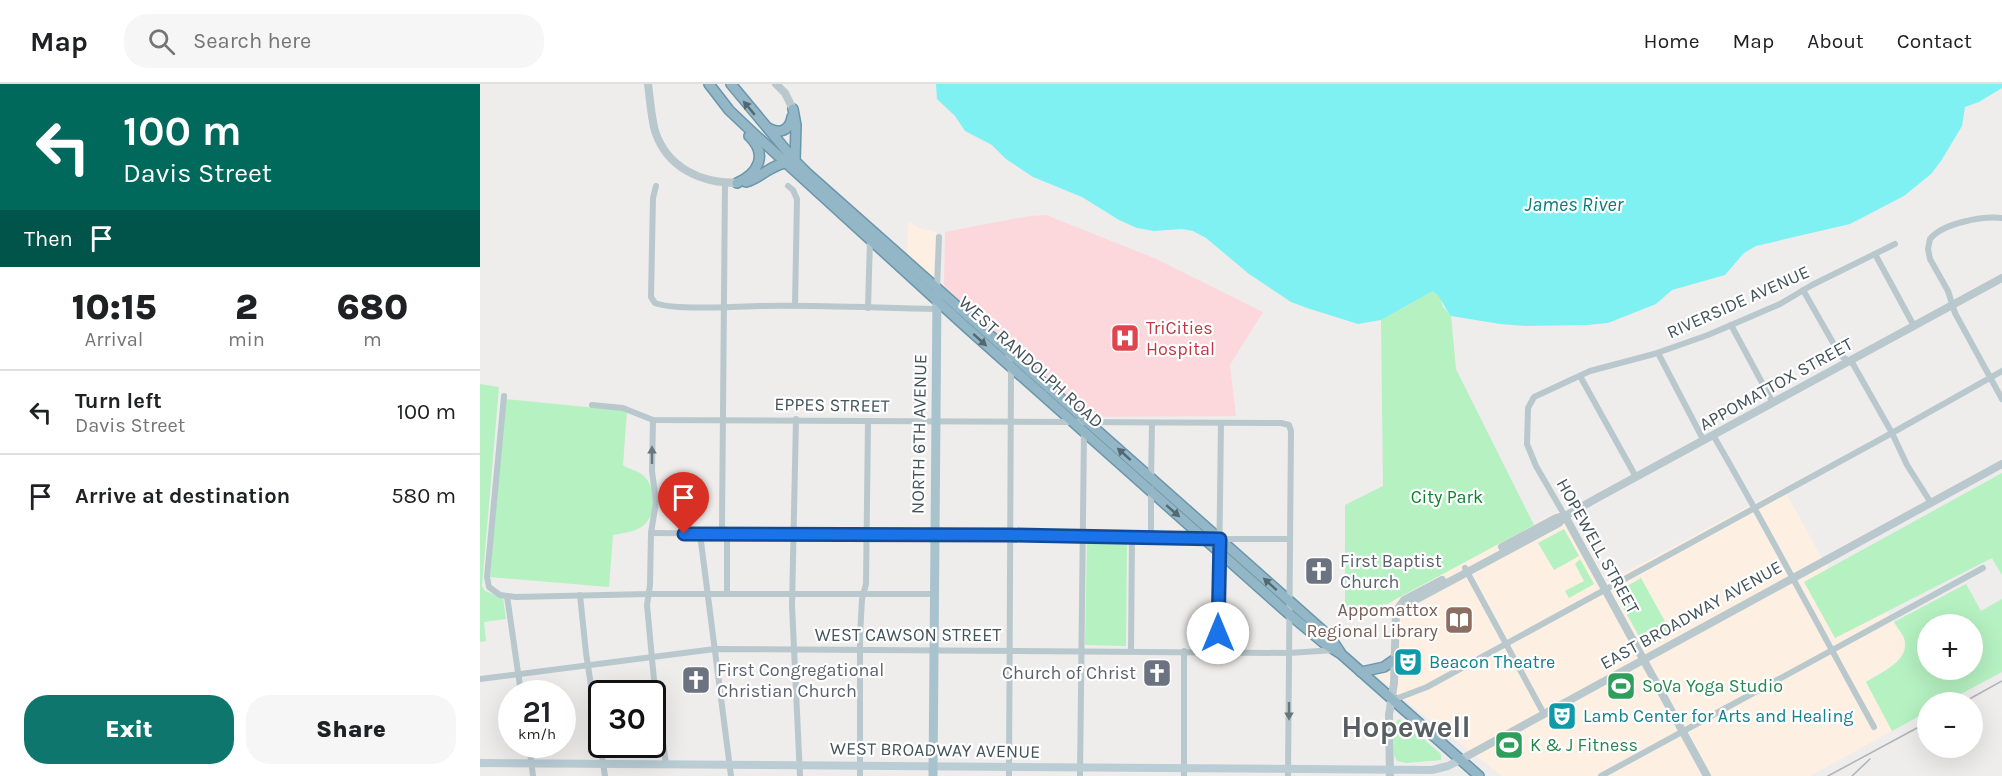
<!DOCTYPE html>
<meta charset="utf-8">
<style>
:root{--surface:#fff;--page:#f6f6f6;--text:#202124;--muted:#757577;--line:#e0e0e0;--accent:#0f766e}
body{margin:0;font-family:Karla,sans-serif;background:var(--page);color:var(--text);height:100vh;display:flex;flex-direction:column;font-size:22px;white-space:nowrap}
*{box-sizing:border-box;margin:0}
p{font-size:20px;color:var(--muted)}
.icon{flex:none;width:33px;height:33px;fill:none;stroke:currentColor;stroke-width:2;stroke-linecap:round;stroke-linejoin:round}
.map{position:relative;flex:1;overflow:hidden}
.details{display:flex;flex-direction:column;background:var(--surface);width:480px}
.details>*{flex:none}
.hud{background:#00695c;color:#fff;overflow:hidden}
.fabs{position:absolute;left:1437px;top:530px;display:grid;gap:12px}
.fabs a{display:grid;place-items:center;width:66px;height:66px;border-radius:50%;background:var(--surface);box-shadow:0 6px 24px #0002;font-size:30px}
.speed{position:absolute;left:18px;top:596px;display:flex;gap:12px;font-size:30px;font-weight:700;text-align:center}
.speed>*{display:grid;place-content:center;width:78px;height:78px;border-radius:50%;background:var(--surface);box-shadow:0 6px 24px #0002;line-height:1}
.speed small{font-size:15px;font-weight:400}
.speed .limit{border:3px solid #111;border-radius:9px;background:#fff;color:#111}
.pin{position:absolute;display:grid;place-items:center;width:51px;height:51px;color:#fff;margin:-62px -26px;border-radius:50% 50% 50% 0;rotate:-45deg;box-shadow:0 0 6px #0007}
.pin .icon{rotate:45deg}
.me{position:absolute;width:66px;margin:-33px;rotate:0deg;stroke-linejoin:round;filter:drop-shadow(0 0 4px #0008)}
.turn{display:flex;align-items:center;gap:21px;height:126px;padding:0 24px;font-size:27px}
.turn .icon{width:78px;height:78px;stroke-width:2.5}
.turn b{display:block;font-size:42px;line-height:51px}
.then{display:flex;align-items:center;height:57px;padding:0 24px;background:#0003;gap:12px;font-size:22px}
.eta{display:flex;justify-content:space-evenly;align-items:center;height:102px;text-align:center}
.eta b{font-size:36px;font-weight:800;line-height:42px}
.action{display:flex;gap:12px;margin-top:auto;padding:12px 24px}
.action a{flex:1;height:69px;border-radius:24px;background:var(--accent);color:#fff;font-size:24px;font-weight:800;line-height:69px;text-align:center}
.action a+a{background:var(--page);color:var(--text)}
ul{padding:0;list-style:none}
li{display:flex;align-items:center;gap:18px;height:84px;padding:0 24px;border-top:2px solid var(--line)}
li div{flex:1}
li b{display:block;font-size:22px}
li em{font-style:normal}
header{display:flex;align-items:center;gap:36px;box-sizing:border-box;height:84px;padding:0 30px;background:var(--surface);border-bottom:2px solid var(--line)}
header strong{font-size:28px}
nav{display:flex;gap:33px;margin-inline-start:auto;font-size:21px}
.search{width:420px;height:54px;background:var(--page);display:flex;align-items:center;gap:15px;box-sizing:border-box;padding:0 21px;border-radius:24px;color:var(--muted);font-size:22px}
main{display:flex;flex:1;min-height:0}
.map>svg:first-child{display:block}
.commercial{fill:#fdf0e2}
.medical{fill:#fcd8dc}
.green{fill:#b5f1c1;fill-rule:evenodd}
.water{fill:#7ff1f2}
.lines{fill:none;stroke-linecap:round;stroke-linejoin:round}
.trunk-casing{stroke:#6a96ab;stroke-width:12}
.minor{stroke:#b9c8cd;stroke-width:6}
.tertiary{stroke:#b9c8cd;stroke-width:8}
.secondary{stroke:#bacdd5;stroke-width:8}
.primary{stroke:#a9c3ce;stroke-width:9}
.trunk{stroke:#94b7c7;stroke-width:9}
.rail{stroke:#adb3b7;stroke-width:1.5}
.oneway{fill:#536871}
.oneway2{fill:#66777d}
.route-casing{stroke:#114b97;stroke-width:15}
.route{stroke:#1a73e8;stroke-width:10}
.labels{text-anchor:middle;dominant-baseline:central;stroke-width:4.5;stroke-linejoin:round;paint-order:stroke}
.street-label{font-size:18px;fill:#43545b;stroke:#fff}
.health-label{font-size:18px;fill:#be3a42;stroke:#fff;text-anchor:start}
.park-label{font-size:18px;fill:#0f8032;stroke:#fff}
.worship-label{font-size:18px;fill:#5b616d;stroke:#fff;text-anchor:start}
.education-label{font-size:18px;fill:#785e54;stroke:#fff;text-anchor:end}
.culture-label{font-size:18px;fill:#0d838f;stroke:#fff;text-anchor:start}
.leisure-label{font-size:18px;fill:#27864d;stroke:#fff;text-anchor:start}
.water-label{font-size:20px;font-style:italic;fill:#067e80;stroke:#fff}
.town-label{font-size:30px;font-weight:bold;fill:#585e61;stroke:#fff}
</style>
<header>
<strong>Map</strong>
<div class="search"><svg class="icon" aria-label="search" viewBox="0 0 24 24"><circle cx="10" cy="10" r="6"/><path d="M15 15l6 6"/></svg>Search here</div>
<nav><a>Home</a><a>Map</a><a>About</a><a>Contact</a></nav>
</header>
<main>
<section class="details">
<div class="hud">
<div class="turn"><svg class="icon" aria-label="left" viewBox="0 0 24 24"><path d="M17 20v-9H6M10 6l-5 5 5 5"/></svg><div><b>100 m</b>Davis Street</div></div>
<div class="then">Then<svg class="icon" aria-label="arrive" viewBox="0 0 24 24"><path d="M6 21V4h12l-3 4 3 4H6"/></svg></div>
</div>
<div class="eta">
<div><b>10:15</b><p>Arrival</p></div>
<div><b>2</b><p>min</p></div>
<div><b>680</b><p>m</p></div>
</div>
<ul>
<li><svg class="icon" aria-label="left" viewBox="0 0 24 24"><path d="M17 20v-9H6M10 6l-5 5 5 5"/></svg><div><b>Turn left</b><p>Davis Street</p></div><em>100 m</em></li>
<li><svg class="icon" aria-label="arrive" viewBox="0 0 24 24"><path d="M6 21V4h12l-3 4 3 4H6"/></svg><div><b>Arrive at destination</b></div><em>580 m</em></li>
</ul>
<div class="action"><a>Exit</a><a>Share</a></div>
</section>
<div class="map">
<svg width="1522" height="692" viewBox="0 0 1522 692">
<rect width="100%" height="100%" fill="#efecec"/>
<g class="commercial">
<path d="M428,137L439,144L456,148L453,195L427,174Z"/>
<path d="M1303,404L1348,485L1324,498L1355,554L1407,528L1425,556L1424,567L1419,577L1386,598L1412,647L1330,692H1022L927,618L886,582L904,580L911,574L913,517L1085,423L1127,498Z"/>
</g>
<path class="medical" d="M566,131L674,174L783,228L750,281L756,332L609,333L464,202L465,148L549,132Z"/>
<g class="green">
<path d="M953,207L960,211L963,223L971,232L976,285L1054,441L905,521L904,519L902,521V528H865V421L903,402L901,236Z"/>
<path d="M0,300L19,303L2,502L5,507L23,514L26,535L4,538L6,557L0,558Z"/>
<path d="M25,315L147,327L143,381C149,386 158,386 164,392C176,404 177,428 165,440C157,448 143,449 133,451L129,503L10,493Z"/>
<path d="M1522,389V491L1512,474L1355,554L1324,498Z"/>
<path d="M1084,445L1099,472L1074,486L1058,459Z"/>
<path d="M607,455H647L646,562L605,561Z"/>
<path d="M1100,475L1114,500L1089,514L1085,507L1104,497L1095,480Z"/>
<path d="M1161,494L1192,550L1166,565L1135,509Z"/>
<path d="M1486,500L1501,527L1522,515V588L1466,618H1448L1447,628L1412,647L1386,598C1400,589 1432,576 1424,554C1422,549 1417,543 1414,538ZM1448,540H1492V585H1448Z"/>
<path d="M920,635L961,670V676L926,679L917,677L914,671V639Z"/>
</g>
<path class="water" d="M456,0H1522V4L1499,18L1485,23L1482,42L1461,77L1451,90L1424,112L1370,140L1276,162L1264,169L1245,191L1192,206L1176,220L1128,239L1107,241L1045,242L1020,240L971,232C964,224 962,213 953,207L901,236L878,240L827,224L811,218L769,190L726,154L713,147L702,145L674,147L657,144L639,136L602,113L553,93L526,75L512,61L485,47L475,32L457,15Z"/>
<g class="lines">
<g class="trunk-casing">
<g id="trunk">
<path d="M229,0L249,26L270,46L485,242L809,530L845,560L861,570L999,692"/>
<path d="M251,0L315,77L327,89L850,553L860,568"/>
<path d="M313,25L316,41L315,77"/>
<path d="M288,44C300,51 310,46 312,33"/>
<path d="M266,98C281,94 289,82 305,79"/>
<path d="M257,99C279,89 288,70 269,52"/>
<path d="M881,588L904,583L914,576"/>
</g>
</g>
<g class="minor">
<path d="M245,99L242,442L247,453V510"/>
<path d="M176,102L173,114L171,213L175,219C196,227 256,222 281,222C340,221 398,224 457,225"/>
<path d="M308,102L313,106L317,115L315,222"/>
<path d="M1522,134C1502,132 1463,139 1450,155L1448,165L1450,175L1468,207L1475,229L1522,315"/>
<path d="M1395,170L1434,242"/>
<path d="M457,205L459,153"/>
<path d="M1323,206L1360,271L1373,280L1412,349L1427,381L1451,419"/>
<path d="M388,224L390,155"/>
<path d="M1251,241L1293,319"/>
<path d="M528,267L531,290L529,692"/>
<path d="M1178,269L1224,357"/>
<path d="M1100,292L1156,393"/>
<path d="M24,312L7,493L9,503L20,511L36,513L169,510H454"/>
<path d="M112,321L143,324L173,336L801,339L809,341L811,347L808,692"/>
<path d="M316,335L312,522L320,692"/>
<path d="M173,336L172,387L176,418L171,449L170,501L167,521L174,596L186,680"/>
<path d="M1233,351C1289,447 1340,546 1394,643"/>
<path d="M671,395L672,339"/>
<path d="M671,405V453"/>
<path d="M1085,432L1056,382L1047,360L1048,324L1054,313L1110,287L1174,270L1228,251L1300,220L1332,201L1415,160"/>
<path d="M171,449L723,454"/>
<path d="M220,450L251,692"/>
<path d="M739,455H809"/>
<path d="M985,484L1064,630"/>
<path d="M100,511L106,569L125,692"/>
<path d="M27,512L41,609"/>
<path d="M651,567L652,453"/>
<path d="M738,568L741,339"/>
<path d="M0,595L235,565L809,569L855,566"/>
<path d="M913,616L947,603L1412,349L1522,287"/>
<path d="M49,660L53,692"/>
<path d="M380,692V552L382,515L386,500L388,337"/>
<path d="M600,692L604,347"/>
<path d="M704,692V567"/>
<path d="M1121,692L1503,484"/>
</g>
<g class="tertiary">
<path d="M168,0C170,15 171,32 175,47C187,84 221,99 257,99"/>
<path d="M296,0L305,9L313,25"/>
<path d="M1085,432L1227,692"/>
<path d="M1022,463L1076,434L1085,432"/>
<path d="M915,530L924,522L1079,439L1085,432L1119,413L1522,194"/>
<path d="M980,676L1522,380"/>
<path d="M910,692L909,631L914,599L916,527L924,516L962,496"/>
</g>
<path class="secondary" d="M0,679L952,686L968,682L980,676"/>
<path class="primary" d="M453,692L457,211"/>
<use href="#trunk" class="trunk"/>
<g class="rail">
<path d="M1484,618L1522,597"/>
<path d="M1348,692L1448,638"/>
<path d="M1372,692L1390,675"/>
</g>
</g>
<defs><path id="oneway-solid" d="M-6-.8H1V-3.2L6.5 0L1 3.2V.8H-6Z" transform="scale(1.5)"/></defs>
<g class="oneway">
<use href="#oneway-solid" transform="translate(269 24) rotate(-130)"/>
<use href="#oneway-solid" transform="translate(500 256) rotate(42)"/>
<use href="#oneway-solid" transform="translate(644 370) rotate(-138)"/>
<use href="#oneway-solid" transform="translate(693 427) rotate(41)"/>
<use href="#oneway-solid" transform="translate(790 500) rotate(-138)"/>
</g>
<g class="oneway2">
<use href="#oneway-solid" transform="translate(172 371) rotate(-90)"/>
<use href="#oneway-solid" transform="translate(809 627) rotate(90)"/>
</g>
<g class="lines">
<g class="route-casing">
<path id="route" d="M204,450L531,451L740,455L738,549"/>
</g>
<use href="#route" class="route"/>
</g>
<defs>
<g id="hospital-square" transform="scale(1.5)"><rect x="-9" y="-9" width="18" height="18" rx="4" fill="#e0444e" stroke="#fff"/><path d="M-5-5h3v3.5h4V-5h3V5h-3V1.5h-4V5h-3Z" fill="#fff"/></g>
<g id="church-square" transform="scale(1.5)"><rect x="-9" y="-9" width="18" height="18" rx="4" fill="#6b7280" stroke="#fff"/><path d="M-1.2-6h2.4v3.5h3.3v2.4h-3.3V6h-2.4V-.1h-3.3v-2.4h3.3Z" fill="#fff"/></g>
<g id="library-square" transform="scale(1.5)"><rect x="-9" y="-9" width="18" height="18" rx="4" fill="#8d6e63" stroke="#fff"/><path d="M-6-4Q-3-5.5-.7-3.5V5Q-3 3-6 4ZM6-4Q3-5.5 .7-3.5V5Q3 3 6 4Z" fill="#fff"/></g>
<g id="theatre-square" transform="scale(1.5)"><rect x="-9" y="-9" width="18" height="18" rx="4" fill="#0f9aa8" stroke="#fff"/><path d="M-5-5.5Q0-4 5-5.5V0Q5 5 0 6Q-5 5-5 0ZM-3.3-2.5H-1v1.5H-3.3ZM1-2.5H3.3v1.5H1ZM-2.8 1Q0 5.5 2.8 1Z" fill="#fff"/></g>
<g id="stadium-square" transform="scale(1.5)"><rect x="-9" y="-9" width="18" height="18" rx="4" fill="#2e9e5b" stroke="#fff"/><path d="M0-5a6.5 5 0 1 0 0 10a6.5 5 0 1 0 0-10ZM-3.5-1.8h7v3.6h-7Z" fill="#fff"/></g>
</defs>
<g fill-rule="evenodd">
<use href="#hospital-square" x="645" y="254"/>
<use href="#church-square" x="839" y="487"/>
<use href="#library-square" x="979" y="536"/>
<use href="#theatre-square" x="928" y="578"/>
<use href="#church-square" x="677" y="589"/>
<use href="#church-square" x="216" y="596"/>
<use href="#stadium-square" x="1141" y="602"/>
<use href="#theatre-square" x="1082" y="632"/>
<use href="#stadium-square" x="1029" y="661"/>
</g>
<g class="labels">
<g class="street-label">
<text transform="translate(1258 218) rotate(-24)">RIVERSIDE AVENUE</text>
<text transform="translate(551 278) rotate(42)">WEST RANDOLPH ROAD</text>
<text transform="translate(1296 300) rotate(-29)">APPOMATTOX STREET</text>
<text transform="translate(352 321) rotate(1)">EPPES STREET</text>
<text transform="translate(439 350) rotate(-89)">NORTH 6TH AVENUE</text>
<text transform="translate(1118 462) rotate(61)">HOPEWELL STREET</text>
<text transform="translate(1211 531) rotate(-29)">EAST BROADWAY AVENUE</text>
<text x="428" y="551">WEST CAWSON STREET</text>
<text transform="translate(455 666) rotate(1)">WEST BROADWAY AVENUE</text>
</g>
<g class="health-label">
<text x="666" y="244">TriCities<tspan x="666" dy="21">Hospital</tspan></text>
</g>
<g class="park-label">
<text x="967" y="413">City Park</text>
</g>
<g class="worship-label">
<text x="860" y="477">First Baptist<tspan x="860" dy="21">Church</tspan></text>
<text x="237" y="586">First Congregational<tspan x="237" dy="21">Christian Church</tspan></text>
<text x="656" y="589" text-anchor="end">Church of Christ</text>
</g>
<g class="education-label">
<text x="958" y="526">Appomattox<tspan x="958" dy="21">Regional Library</tspan></text>
</g>
<g class="culture-label">
<text x="949" y="578">Beacon Theatre</text>
<text x="1103" y="632">Lamb Center for Arts and Healing</text>
</g>
<g class="leisure-label">
<text x="1162" y="602">SoVa Yoga Studio</text>
<text x="1050" y="661">K &amp; J Fitness</text>
</g>
<g class="water-label">
<text x="1094" y="120">James River</text>
</g>
<g class="town-label">
<text x="926" y="643">Hopewell</text>
</g>
</g>
</svg>
<div class="fabs">
<a>+</a>
<a>−</a>
</div>
<div class="speed"><div>21<small>km/h</small></div><div class="limit">30</div></div>
<div class="pin" style="left:204px;top:450px;background:#d93025"><svg class="icon" aria-label="arrive" viewBox="0 0 24 24"><path d="M6 21V4h12l-3 4 3 4H6"/></svg></div>
<svg class="me" style="left:738px;top:549px" viewBox="-20 -20 40 40"><circle r="19" fill="#fff"/><path d="M0-13L10 11 0 6-10 11z" fill="#1a73e8"/></svg>
</div>
</main>
